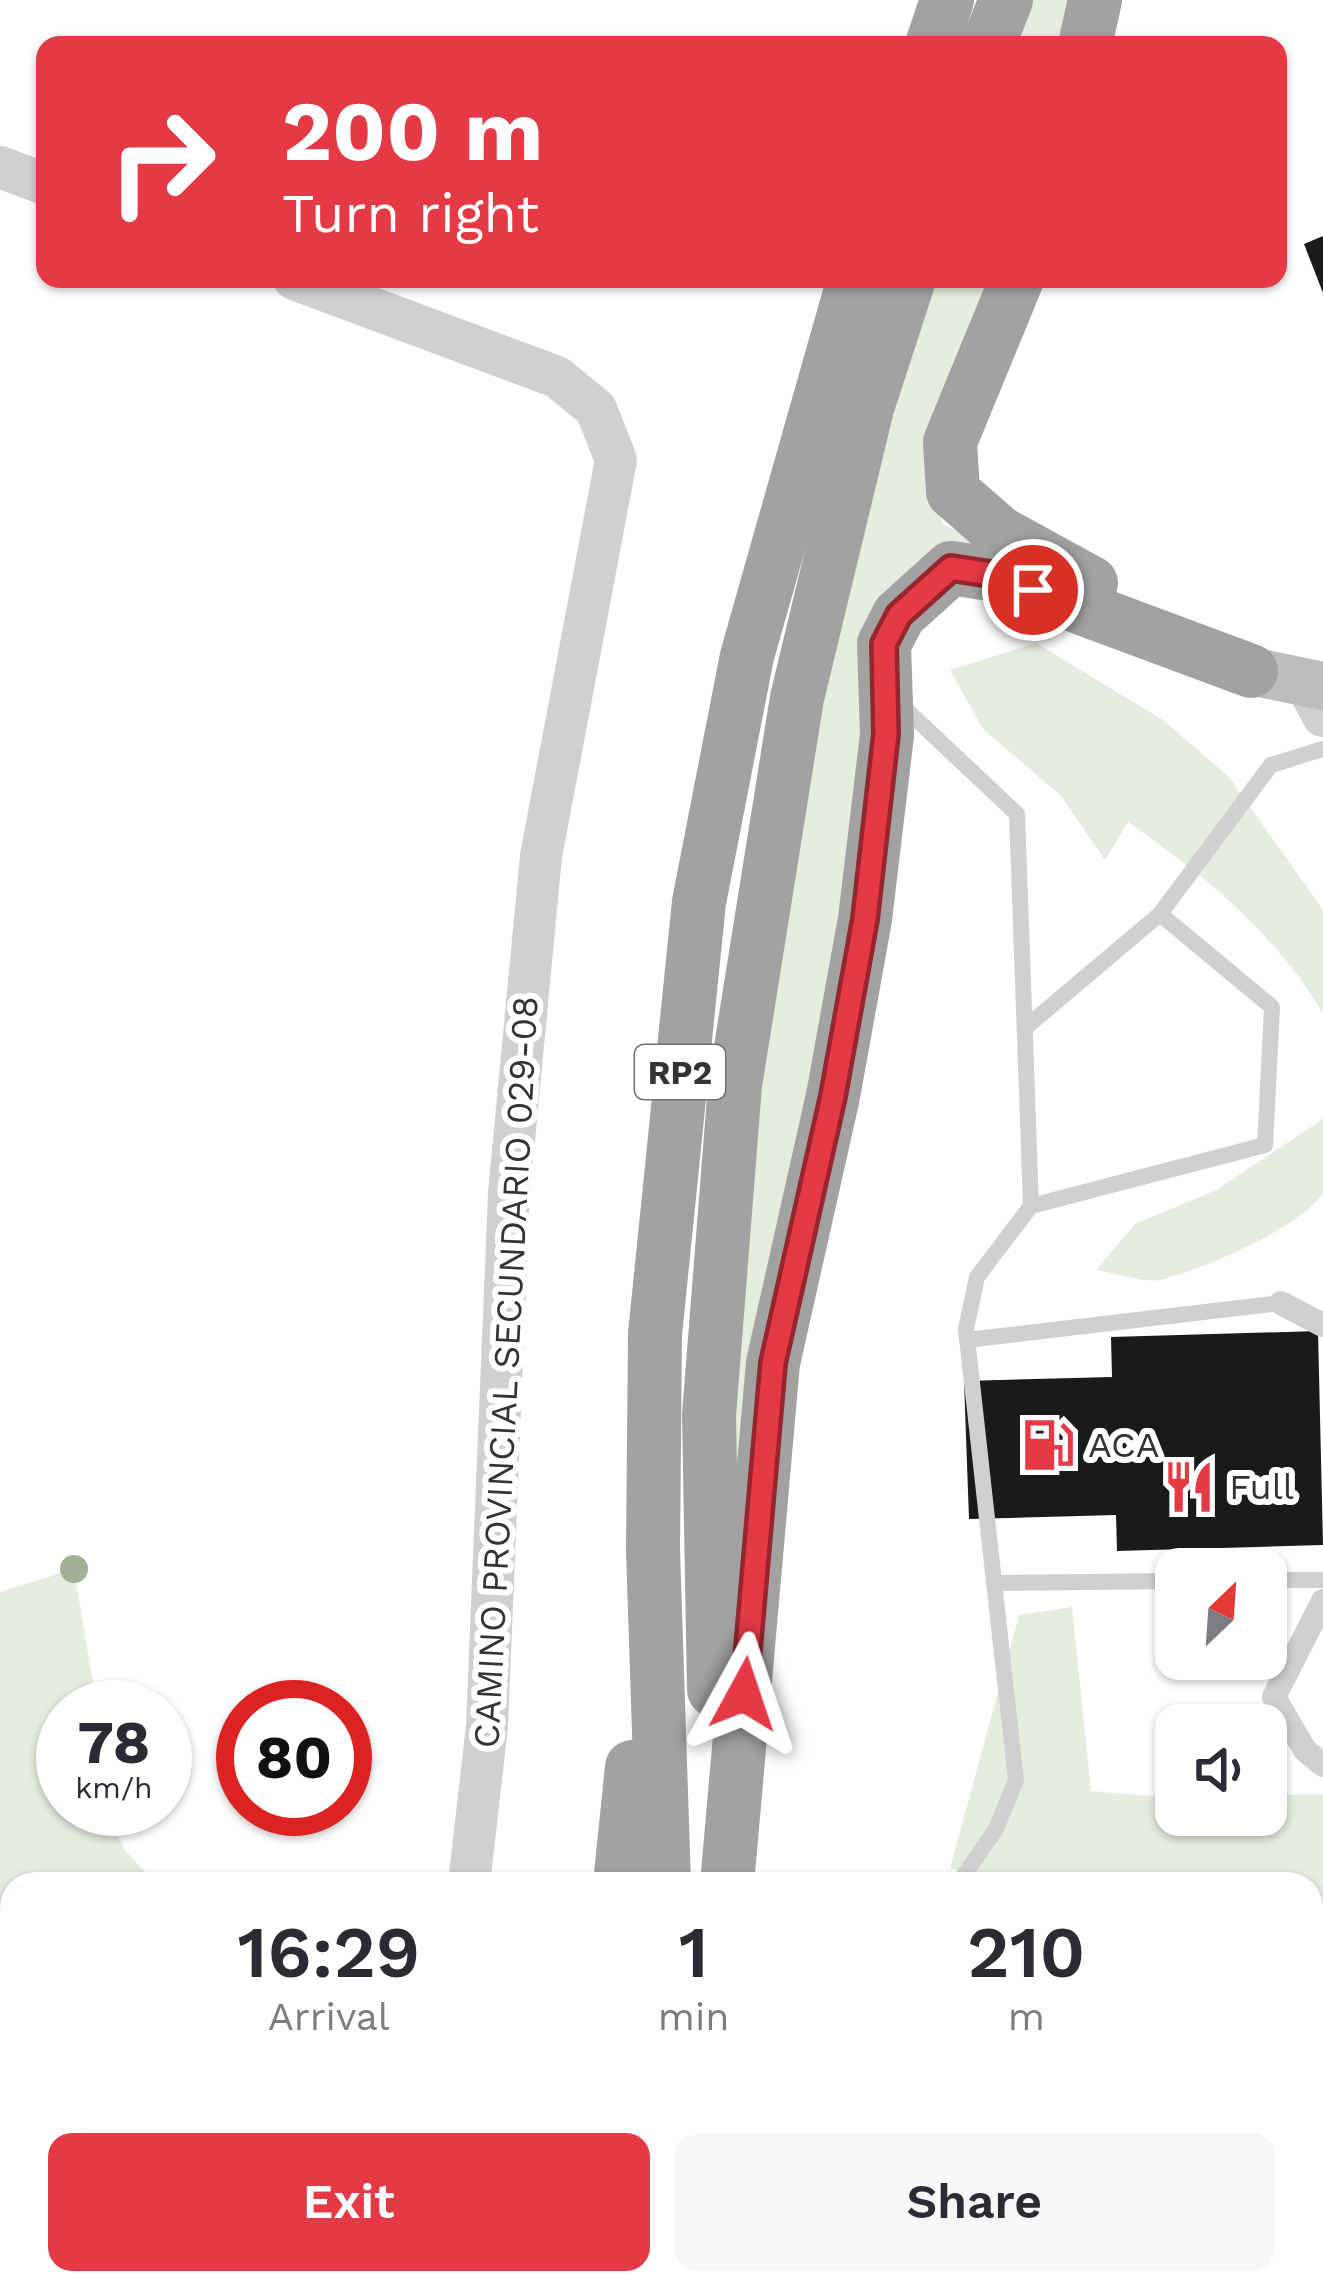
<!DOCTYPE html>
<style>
:root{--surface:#fff;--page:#f7f7f7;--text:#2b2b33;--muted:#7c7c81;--accent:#e63946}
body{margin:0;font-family:"Work Sans",sans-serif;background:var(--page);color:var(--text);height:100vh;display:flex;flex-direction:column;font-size:45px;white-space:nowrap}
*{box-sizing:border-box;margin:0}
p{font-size:39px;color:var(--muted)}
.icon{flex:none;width:66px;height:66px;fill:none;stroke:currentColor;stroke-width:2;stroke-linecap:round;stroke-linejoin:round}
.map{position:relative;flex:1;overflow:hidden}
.panel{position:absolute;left:0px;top:1872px;width:1323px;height:423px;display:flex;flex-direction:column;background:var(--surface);border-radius:36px 36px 0 0;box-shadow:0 3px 9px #0004}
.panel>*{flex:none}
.hud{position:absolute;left:36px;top:36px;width:1251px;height:252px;border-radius:24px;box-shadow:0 3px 9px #0004;background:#e63946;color:#fff;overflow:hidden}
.needle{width:78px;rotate:25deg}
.controls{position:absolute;left:1155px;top:1548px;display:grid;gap:24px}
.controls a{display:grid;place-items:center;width:132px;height:132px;border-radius:24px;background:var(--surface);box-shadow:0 3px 9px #0004;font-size:60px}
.speed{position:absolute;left:36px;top:1680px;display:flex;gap:24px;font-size:60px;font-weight:700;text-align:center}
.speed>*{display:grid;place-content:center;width:156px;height:156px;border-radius:50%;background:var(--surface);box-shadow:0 3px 9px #0004;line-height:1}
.speed small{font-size:30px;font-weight:400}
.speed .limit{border:18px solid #d22;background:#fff;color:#111}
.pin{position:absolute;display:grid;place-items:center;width:102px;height:102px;color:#fff;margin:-51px;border:6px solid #fff;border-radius:50%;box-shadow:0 3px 12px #0007}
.me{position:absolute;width:132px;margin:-66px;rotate:5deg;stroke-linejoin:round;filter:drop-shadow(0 0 9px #0008)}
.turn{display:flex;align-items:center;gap:42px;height:252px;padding:0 48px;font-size:54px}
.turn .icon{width:156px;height:156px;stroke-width:2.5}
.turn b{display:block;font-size:84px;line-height:102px}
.eta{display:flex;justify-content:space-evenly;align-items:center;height:204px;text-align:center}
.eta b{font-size:72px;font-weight:600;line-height:84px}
.action{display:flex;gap:24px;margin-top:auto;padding:24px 48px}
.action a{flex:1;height:138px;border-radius:24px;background:var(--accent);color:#fff;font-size:48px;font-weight:600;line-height:138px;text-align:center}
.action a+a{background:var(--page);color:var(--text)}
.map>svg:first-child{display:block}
.green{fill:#e6ecdf}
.building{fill:#1a1a1a}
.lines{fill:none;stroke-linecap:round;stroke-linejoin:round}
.service{stroke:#d0d0d0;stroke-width:16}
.pedestrian{stroke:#d0d0d0;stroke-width:24}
.tertiary{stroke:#d0d0d0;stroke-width:42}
.secondary{stroke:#bdbdbd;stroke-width:48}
.trunk{stroke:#a2a2a2;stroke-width:54}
.tree{fill:#a2b095}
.route-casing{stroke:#96252e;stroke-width:30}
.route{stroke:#e63946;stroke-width:21}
.labels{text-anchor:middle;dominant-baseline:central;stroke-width:12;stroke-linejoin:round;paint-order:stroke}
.shield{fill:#fff;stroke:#707070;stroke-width:3}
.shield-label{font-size:33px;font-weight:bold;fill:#333}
.street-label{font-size:36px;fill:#333;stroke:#fff}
.poi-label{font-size:36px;fill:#333;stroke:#fff;text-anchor:start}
</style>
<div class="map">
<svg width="1323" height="2293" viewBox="0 0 1323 2293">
<rect width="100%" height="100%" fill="#fff"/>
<g class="green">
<path d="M1032,0H1076L1065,45H1015Z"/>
<path d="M934,279H989L931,491L943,524L1105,605L951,556L867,726L730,1647C731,1278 765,908 852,548C874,458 907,368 934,279Z"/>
<path d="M1036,643L1163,720L1229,777L1323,910V1013C1273,931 1206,877 1128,822L1105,860L1061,796L983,729L950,670Z"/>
<path d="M1323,1119V1193C1304,1226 1198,1272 1160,1280C1142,1283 1115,1273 1096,1270L1135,1224L1216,1190Z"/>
<path d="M74,1569L97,1707H63V1809H106L124,1849L156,1884H12V2283H248L245,2293H0V1592Z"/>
<path d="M1072,1607L1091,1791L1176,1798V1815H1266V1795L1323,1794V2293H795V2283H1311V1884H1004L950,1868L1019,1615Z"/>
</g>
<g class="building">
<path d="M1323,236V293L1304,244Z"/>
<path d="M1318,1331L1323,1545L1117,1551L1116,1515L969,1519L964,1381L1112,1377L1111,1337Z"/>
</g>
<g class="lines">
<g class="service">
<path d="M898,702L1017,814L1031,1206L977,1277L966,1329L1016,1780L996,1829L958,1884"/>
<path d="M1160,914L1271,765L1323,749"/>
<path d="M1025,1028L1160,914L1272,1007L1265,1145L1031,1206"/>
<path d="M967,1340L1281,1303"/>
<path d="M1266,1580H1323"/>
<path d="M994,1583L1176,1581"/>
<path d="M820,2293L821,2283"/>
</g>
<g class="pedestrian">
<path d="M1281,1303L1323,1325"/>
<path d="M1323,1601L1274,1697L1305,1750L1323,1765"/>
</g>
<g class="tertiary">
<path d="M0,167L45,184"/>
<path d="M294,279L557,377L596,409L616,460L541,856L509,1193L487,1726L469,1884"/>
<path d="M1306,684L1323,716"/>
<path d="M353,2293L356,2283"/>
</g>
<path class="secondary" d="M1251,671L1323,686"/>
<g class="trunk">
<path d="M932,45L947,0"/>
<path d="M988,45L1006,0"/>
<path d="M1085,45L1095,0"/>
<path d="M1017,279L950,442L953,492L1000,533L1091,583"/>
<path d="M714,1690L709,1415L735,1085L797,698L867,408L909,279"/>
<path d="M620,1884L632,1767"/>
<path d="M664,1884L653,1550L655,1334L699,902L747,656L854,279"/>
<path d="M727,1884L773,1363L833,1096L865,919L887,735L884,644L899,615L951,568L990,574L1251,671"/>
<path d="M677,2283L678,2293"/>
<path d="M730,2283L731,2293"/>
<path d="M573,2293L574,2283"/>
</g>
</g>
<circle class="tree" cx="74" cy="1569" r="14"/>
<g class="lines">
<g class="route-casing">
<path id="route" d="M744,1694L773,1363L833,1096L865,919L886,734L884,644L899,615L951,568L990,574L1033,590"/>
</g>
<use href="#route" class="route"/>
</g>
<defs>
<g id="fuel-bare" transform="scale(4.14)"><path d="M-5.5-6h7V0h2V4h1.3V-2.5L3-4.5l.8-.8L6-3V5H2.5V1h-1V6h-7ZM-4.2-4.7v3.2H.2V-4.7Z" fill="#e63946" stroke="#fff" stroke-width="2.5" paint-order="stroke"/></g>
<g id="restaurant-bare" transform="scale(4.14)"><path d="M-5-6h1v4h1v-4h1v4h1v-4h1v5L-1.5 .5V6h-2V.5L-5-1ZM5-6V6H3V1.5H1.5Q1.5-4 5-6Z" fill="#e63946" stroke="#fff" stroke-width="2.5" paint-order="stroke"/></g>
</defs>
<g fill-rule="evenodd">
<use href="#fuel-bare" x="1048" y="1445"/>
<use href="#restaurant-bare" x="1189" y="1487"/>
</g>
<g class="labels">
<rect class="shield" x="635" y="1045" width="90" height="54" rx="9"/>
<g class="shield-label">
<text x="680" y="1072">RP2</text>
</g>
<g class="street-label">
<text transform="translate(506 1372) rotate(-87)">CAMINO PROVINCIAL SECUNDARIO 029-08</text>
</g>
<g class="poi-label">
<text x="1088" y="1445">ACA</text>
<text x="1229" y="1487">Full</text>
</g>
</g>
</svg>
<div class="controls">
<a><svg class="needle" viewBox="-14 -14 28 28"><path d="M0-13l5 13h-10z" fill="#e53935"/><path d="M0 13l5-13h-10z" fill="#7c7c81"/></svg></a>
<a><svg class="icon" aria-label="sound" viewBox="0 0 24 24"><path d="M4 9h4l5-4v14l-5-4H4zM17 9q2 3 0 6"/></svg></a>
</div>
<div class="speed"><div>78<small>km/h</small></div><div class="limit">80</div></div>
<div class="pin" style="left:1033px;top:590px;background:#d93025"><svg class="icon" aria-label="arrive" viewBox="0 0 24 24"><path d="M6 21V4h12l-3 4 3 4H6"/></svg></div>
<svg class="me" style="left:744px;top:1694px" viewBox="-20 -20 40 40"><path d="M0-17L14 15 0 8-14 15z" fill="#e63946" stroke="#fff" stroke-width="4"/></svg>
<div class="hud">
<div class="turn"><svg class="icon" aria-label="right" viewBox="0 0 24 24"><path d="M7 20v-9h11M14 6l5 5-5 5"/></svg><div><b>200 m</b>Turn right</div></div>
</div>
<section class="panel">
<div class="eta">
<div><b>16:29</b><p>Arrival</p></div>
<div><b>1</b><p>min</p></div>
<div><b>210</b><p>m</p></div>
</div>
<div class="action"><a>Exit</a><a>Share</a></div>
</section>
</div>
